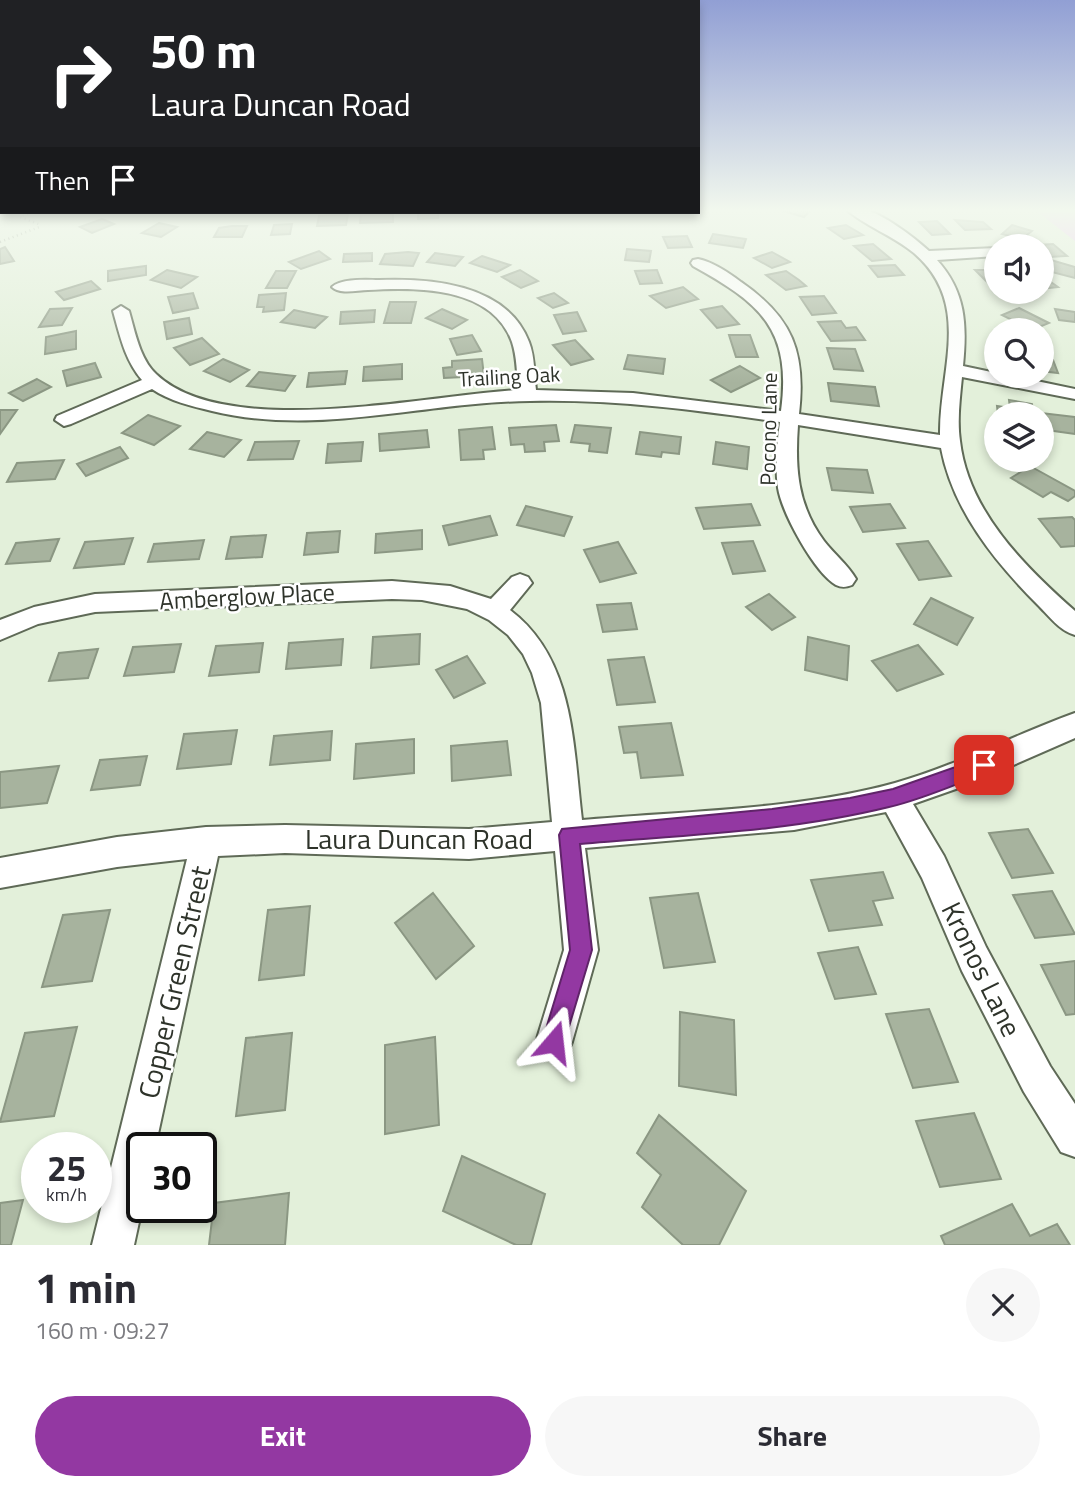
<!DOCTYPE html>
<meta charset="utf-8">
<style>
:root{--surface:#fff;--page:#f7f7f7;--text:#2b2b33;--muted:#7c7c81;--accent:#9338a2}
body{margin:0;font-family:"Titillium Web",sans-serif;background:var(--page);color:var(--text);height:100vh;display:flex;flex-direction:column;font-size:26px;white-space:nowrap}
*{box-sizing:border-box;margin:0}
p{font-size:23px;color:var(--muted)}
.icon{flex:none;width:38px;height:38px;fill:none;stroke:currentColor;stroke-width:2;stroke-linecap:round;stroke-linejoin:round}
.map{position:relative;height:1245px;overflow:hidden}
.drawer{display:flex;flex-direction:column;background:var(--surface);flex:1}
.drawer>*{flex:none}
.top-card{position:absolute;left:0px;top:0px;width:700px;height:214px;box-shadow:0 4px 10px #0003;background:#202124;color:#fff;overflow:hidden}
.tools{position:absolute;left:984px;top:234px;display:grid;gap:14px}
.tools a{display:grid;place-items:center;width:70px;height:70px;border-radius:50%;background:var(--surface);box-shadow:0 4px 10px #0003;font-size:35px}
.speed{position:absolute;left:21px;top:1132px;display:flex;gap:14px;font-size:35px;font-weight:700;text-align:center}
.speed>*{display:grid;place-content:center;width:91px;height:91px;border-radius:50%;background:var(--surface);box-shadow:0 4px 10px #0003;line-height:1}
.speed small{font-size:18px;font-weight:400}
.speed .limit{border:4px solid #111;border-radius:10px;background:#fff;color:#111}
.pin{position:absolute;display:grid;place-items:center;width:60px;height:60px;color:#fff;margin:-30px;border-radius:14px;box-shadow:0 4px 10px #0006}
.me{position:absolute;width:77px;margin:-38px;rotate:17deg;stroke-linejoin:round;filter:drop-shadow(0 0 5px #0008)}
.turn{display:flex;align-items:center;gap:24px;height:147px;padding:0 35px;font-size:32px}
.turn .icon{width:91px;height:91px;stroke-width:2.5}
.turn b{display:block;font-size:49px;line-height:60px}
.then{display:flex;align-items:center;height:66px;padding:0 35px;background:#0003;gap:14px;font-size:26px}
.round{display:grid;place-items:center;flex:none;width:74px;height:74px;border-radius:37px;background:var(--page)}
.summary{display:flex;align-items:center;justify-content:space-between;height:119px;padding:0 35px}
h1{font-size:42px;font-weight:700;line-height:52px}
.primary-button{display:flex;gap:14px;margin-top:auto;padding:14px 35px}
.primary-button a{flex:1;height:80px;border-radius:42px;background:var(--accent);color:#fff;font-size:28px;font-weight:700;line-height:80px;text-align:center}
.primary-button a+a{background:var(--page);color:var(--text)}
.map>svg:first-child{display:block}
.green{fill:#f2c4fa}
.building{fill:#a7b39e;stroke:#8b9783;stroke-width:2}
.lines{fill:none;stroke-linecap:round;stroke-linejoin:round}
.street-casing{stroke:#5f6a57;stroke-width:4}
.path{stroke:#8c9585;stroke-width:2.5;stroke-dasharray:1 3.5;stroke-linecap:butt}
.street{fill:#fff;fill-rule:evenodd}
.route{fill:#9338a2;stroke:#602469;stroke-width:2}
.labels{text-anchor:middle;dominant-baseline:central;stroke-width:5;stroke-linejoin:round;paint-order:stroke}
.far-street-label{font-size:21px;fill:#2e332a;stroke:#fff}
.street-label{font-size:24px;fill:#2e332a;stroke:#fff}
.near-street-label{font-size:28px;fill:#2e332a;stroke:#fff}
</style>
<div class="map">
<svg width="1075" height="1245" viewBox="0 0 1075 1245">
<rect width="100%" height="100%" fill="#e3f0da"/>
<path class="green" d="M1034,209H1075V241Z"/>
<g class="building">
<path d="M777,209H804L802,211L809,212L804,217Z"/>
<path d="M418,212H438V218L418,219Z"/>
<path d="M348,214L346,225L317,226L319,216Z"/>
<path d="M393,214V222L360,223L361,215Z"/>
<path d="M102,219L114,224L92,233L80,227Z"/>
<path d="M955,220L983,222L991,229L965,230Z"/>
<path d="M937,221L950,234L932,235L919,222Z"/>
<path d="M159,223L177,227L161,237L142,233Z"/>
<path d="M292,224L290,234L271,235L274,225Z"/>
<path d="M846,225L863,235L844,239L828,228Z"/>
<path d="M1012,225L1032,231L1022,239L1002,234Z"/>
<path d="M232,226H247L242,237H214L219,228Z"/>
<path d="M713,234L746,239L743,248L709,243Z"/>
<path d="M687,236L692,247L668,248L663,237Z"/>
<path d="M873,244L891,259L872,261L854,246Z"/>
<path d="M1053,244L1067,256L1049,257L1041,250V247L1035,245Z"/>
<path d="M5,247L14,261L0,264V249Z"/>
<path d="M627,249L651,251L649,262L625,260Z"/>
<path d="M319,251L330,259L301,269L289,262Z"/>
<path d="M408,252L419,253L413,266L380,264L385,254Z"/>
<path d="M772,252L790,262L772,268L754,258Z"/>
<path d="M372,253V261L343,262L344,254Z"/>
<path d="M435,253L463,257L455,266L427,262Z"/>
<path d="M482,256L510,265L497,272L470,263Z"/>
<path d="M1051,260L1075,267V278L1044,270Z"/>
<path d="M895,265L904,275L878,277L869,266Z"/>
<path d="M146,266V275L108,281V271Z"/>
<path d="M167,270L197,277L181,288L151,280Z"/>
<path d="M520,270L538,281L521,288L502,277Z"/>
<path d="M657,270L662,283L640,284L635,271Z"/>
<path d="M975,270H986L992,277H996V291Z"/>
<path d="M276,271H296L287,288H266Z"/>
<path d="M786,271L799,280L806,286L786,290L766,275Z"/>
<path d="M1041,275L1058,287L1041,289Z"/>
<path d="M91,281L100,289L64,300L56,292Z"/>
<path d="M683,287L698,299L666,308L650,296Z"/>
<path d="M193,293L198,308L173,313L168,297Z"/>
<path d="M286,293L284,310L263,312L264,307H257L259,295Z"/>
<path d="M554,293L568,303L553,308L538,298Z"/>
<path d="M824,296L836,313L812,315L800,297Z"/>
<path d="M390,302H416L411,323H384Z"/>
<path d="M722,306L739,324L717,328L701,310Z"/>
<path d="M72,308L62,325L39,327L50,309Z"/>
<path d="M1019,308L1049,323L1032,330L1002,315Z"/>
<path d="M442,309L467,320L452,329L426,318Z"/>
<path d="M1055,309L1075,312V322L1059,320Z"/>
<path d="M294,310L327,317L315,328L281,322Z"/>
<path d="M375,310L374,322L340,324L341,312Z"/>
<path d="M577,312L586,331L563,334L554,315Z"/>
<path d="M189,318L192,334L167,339L164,322Z"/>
<path d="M841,321L846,328L856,327L865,340L831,341L818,322Z"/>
<path d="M76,331V349L45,354L46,337Z"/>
<path d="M472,335L481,351L457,355L450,339Z"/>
<path d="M729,335H750L758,357H736Z"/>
<path d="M202,338L219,354L190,365L174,348Z"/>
<path d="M575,340L593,359L571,365L553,345Z"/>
<path d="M827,348L855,349L863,371L834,369Z"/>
<path d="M628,355L665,359L663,374L624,369Z"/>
<path d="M1041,358L1053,360L1058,373L1041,371Z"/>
<path d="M223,359L249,370L230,382L204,371Z"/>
<path d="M482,359L484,376L444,378L443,368L452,367V361Z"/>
<path d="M95,363L101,377L67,386L63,371Z"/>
<path d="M402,364V379L363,381L364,367Z"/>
<path d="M740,366L760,378L731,392L711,380Z"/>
<path d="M347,371L345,384L307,387L309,373Z"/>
<path d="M259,372L295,376L285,391L247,386Z"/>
<path d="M37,379L51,387L23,401L9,393Z"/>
<path d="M828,383L875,387L879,406L831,401Z"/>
<path d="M1009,400L1032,404L1034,415H998L997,406L1010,408Z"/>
<path d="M0,410H17L0,434Z"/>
<path d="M1041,413L1075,417V434L1047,430Z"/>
<path d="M148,415L180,426L154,445L122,433Z"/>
<path d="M556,425L559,441L544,442L545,451L525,452L524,444L511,445L509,428Z"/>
<path d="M575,425L611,428L607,453L589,451L590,444L571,442Z"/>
<path d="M492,427L495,449L483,450L484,459L461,460L459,430Z"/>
<path d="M427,430L429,447L380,451L379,434Z"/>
<path d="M207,432L241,440L224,457L190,449Z"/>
<path d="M640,432L681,437L679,454L662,452L661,457L636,454Z"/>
<path d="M299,441L293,459L248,460L255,442Z"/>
<path d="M363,442L361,461L326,463L328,444Z"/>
<path d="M716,442L749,447L747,469L713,464Z"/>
<path d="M120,447L128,458L86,476L77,464Z"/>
<path d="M64,460L55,479L7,482L17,463Z"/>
<path d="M1030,466L1075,491V496L1068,501L1051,492L1043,497L1011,478Z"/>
<path d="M827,468L867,470L873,493L832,490Z"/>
<path d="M751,504L760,525L704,529L696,508Z"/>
<path d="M890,504L905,528L863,532L850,507Z"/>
<path d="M526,506L572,517L564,536L517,525Z"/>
<path d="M490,516L497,535L449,545L443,526Z"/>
<path d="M1072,517L1075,520V546L1061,547L1039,519Z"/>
<path d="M422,530V549L375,553L376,534Z"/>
<path d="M340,531L338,552L304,555L307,533Z"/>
<path d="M266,535L262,557L226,559L231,537Z"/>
<path d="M133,538L124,564L74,568L85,542Z"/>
<path d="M59,539L50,561L6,564L16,543Z"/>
<path d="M204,540L199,559L148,562L154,544Z"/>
<path d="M753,541L765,571L733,574L722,543Z"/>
<path d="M928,541L951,576L919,580L897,544Z"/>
<path d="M618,542L636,573L600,582L584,550Z"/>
<path d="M769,594L795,617L772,630L746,607Z"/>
<path d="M931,598L973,618L957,645L914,624Z"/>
<path d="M631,603L637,629L603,632L597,605Z"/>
<path d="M420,634L419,664L371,668L373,637Z"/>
<path d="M808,637L849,646L847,680L805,670Z"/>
<path d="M343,639L341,665L286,669L289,643Z"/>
<path d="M263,643L259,672L209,676L216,646Z"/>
<path d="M181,644L174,672L124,676L133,647Z"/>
<path d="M918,645L943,674L897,691L872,661Z"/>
<path d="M98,649L88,678L49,681L59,653Z"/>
<path d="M467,656L485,683L454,698L436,670Z"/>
<path d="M644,657L655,702L617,705L608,660Z"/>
<path d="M671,723L683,775L641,778L637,752L624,753L619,727Z"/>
<path d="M237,730L231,764L177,769L184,734Z"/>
<path d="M332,731L330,760L270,765L274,736Z"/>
<path d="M414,739V773L354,779L356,744Z"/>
<path d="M507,741L511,775L452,781L451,746Z"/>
<path d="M147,756L140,785L91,790L100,760Z"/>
<path d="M59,766L47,803L0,808V772Z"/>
<path d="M1028,829L1053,873L1012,878L989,833Z"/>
<path d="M883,872L893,898L873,901L882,925L829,931L811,880Z"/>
<path d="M1052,891L1075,934L1035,938L1013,895Z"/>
<path d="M433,893L474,946L436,979L395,923Z"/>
<path d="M698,893L715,962L664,968L650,898Z"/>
<path d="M310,906L304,975L259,980L268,910Z"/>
<path d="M110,910L92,981L42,987L63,915Z"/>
<path d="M858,947L876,994L835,999L818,953Z"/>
<path d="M1075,961V1014L1066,1015L1041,965Z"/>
<path d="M929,1009L958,1082L913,1088L886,1014Z"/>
<path d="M680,1012L734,1020L736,1095L679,1086Z"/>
<path d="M77,1027L54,1116L0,1122L25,1033Z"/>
<path d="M292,1033L285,1110L236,1116L246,1038Z"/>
<path d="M435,1037L439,1125L385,1134V1045Z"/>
<path d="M974,1113L1001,1179L940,1187L916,1121Z"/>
<path d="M659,1115L746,1191L719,1245H683L642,1207L661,1175L637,1153Z"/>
<path d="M462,1156L545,1194L531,1245H516L443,1211Z"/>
<path d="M289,1193L285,1245H209L214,1203Z"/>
<path d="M23,1200L11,1245H0V1203Z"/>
<path d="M1012,1204L1030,1236L1057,1224L1070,1245H945L941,1236Z"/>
</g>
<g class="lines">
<g class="street-casing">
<g id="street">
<path d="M846,209C852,209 858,208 863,209C882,213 915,238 929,251L996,248V256L937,260C966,292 967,325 963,366L996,373V376H1013L1075,389V399L962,377C960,398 957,420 960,441C968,511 1025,567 1075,611V635C1060,631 1049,616 1038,605C994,561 953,510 941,448L798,425C795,467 797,505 824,541C834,554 848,565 856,579L852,585C847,587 842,588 836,585C814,572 782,513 778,488C775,466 777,443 780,422C697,410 614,399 530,401C423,402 318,437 212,411C191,406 170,401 152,389L71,424L64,426L55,420L57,416L142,380C125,360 120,336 113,311L121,306L129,311C135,332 140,359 156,374C226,441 428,395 518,390C517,374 517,357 512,342C492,286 416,287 368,290C357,290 341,295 332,287C342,278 366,280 379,280C432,278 507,284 529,342C535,357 534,374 536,390L633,393L781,411C792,329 760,303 693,266L691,263L693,260L698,259C713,262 729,273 741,282C793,318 806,353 799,414L940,435C939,370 973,304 914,253C894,236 863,225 846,209Z"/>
<path d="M520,574L528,577L532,583L510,610C575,659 573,746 582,820C683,811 798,810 895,783C958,765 1014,735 1075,713V738L970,784L913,804L944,856L986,947L1050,1066L1075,1104V1157L1061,1152L1024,1092L962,971L922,878L886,812L794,830L585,848L598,950L572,1042L567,1055L554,1060L541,1055L536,1042L564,950L555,851L469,859L285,853L218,856L155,1148H142V1208L134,1245H92L187,859L117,867L0,888V858L117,837L206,827L285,825L469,829L552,822L541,703L532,673L523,654L508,635L489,620L467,609L422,600L392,599L95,612L38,624L0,640V620L34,607L95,594L392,581L450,586L491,599L512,577Z"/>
</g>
</g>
<g class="path">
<path d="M32,212L20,217L41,225"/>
<path d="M0,242L42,226"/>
</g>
<use href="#street" class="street"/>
</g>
<linearGradient id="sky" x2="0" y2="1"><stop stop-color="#919fd4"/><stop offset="0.55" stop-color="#f2f8ee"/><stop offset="1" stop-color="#f2f8ee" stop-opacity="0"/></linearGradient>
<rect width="1075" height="383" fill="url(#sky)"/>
<path class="route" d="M984,757L991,760L994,765L991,771C958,783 924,799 889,807C788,832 683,835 580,844L592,950L562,1050L554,1053L546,1050L542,1042L570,950L559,835L562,829L772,809L850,798L893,789Z"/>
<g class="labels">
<g class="far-street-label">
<text transform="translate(509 376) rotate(-3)">Trailing Oak</text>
<text transform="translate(768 429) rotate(-89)">Pocono Lane</text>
</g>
<g class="street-label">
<text transform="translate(247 596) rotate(-3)">Amberglow Place</text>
</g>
<g class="near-street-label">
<text x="419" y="838">Laura Duncan Road</text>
<text transform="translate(982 969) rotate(64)">Kronos Lane</text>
<text transform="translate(174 982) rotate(-77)">Copper Green Street</text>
</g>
</g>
</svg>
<div class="tools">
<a><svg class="icon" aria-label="sound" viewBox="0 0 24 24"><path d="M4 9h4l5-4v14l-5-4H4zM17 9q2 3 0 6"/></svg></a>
<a><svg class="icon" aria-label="search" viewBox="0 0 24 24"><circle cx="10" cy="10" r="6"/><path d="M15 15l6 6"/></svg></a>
<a><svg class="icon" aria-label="layers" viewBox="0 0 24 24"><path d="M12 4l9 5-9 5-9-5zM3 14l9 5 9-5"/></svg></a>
</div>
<div class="speed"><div>25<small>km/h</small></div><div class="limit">30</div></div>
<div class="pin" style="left:984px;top:765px;background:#d93025"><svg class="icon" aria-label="arrive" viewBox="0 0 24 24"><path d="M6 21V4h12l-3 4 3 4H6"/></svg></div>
<svg class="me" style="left:554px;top:1042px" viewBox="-20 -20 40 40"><path d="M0-17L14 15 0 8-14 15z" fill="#9338a2" stroke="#fff" stroke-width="4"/></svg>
<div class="top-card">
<div class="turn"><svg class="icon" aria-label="right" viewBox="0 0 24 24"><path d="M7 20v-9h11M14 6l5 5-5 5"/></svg><div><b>50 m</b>Laura Duncan Road</div></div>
<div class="then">Then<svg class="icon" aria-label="arrive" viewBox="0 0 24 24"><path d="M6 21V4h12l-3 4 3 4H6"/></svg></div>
</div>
</div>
<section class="drawer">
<div class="summary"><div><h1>1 min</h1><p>160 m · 09:27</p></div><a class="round"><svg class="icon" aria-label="close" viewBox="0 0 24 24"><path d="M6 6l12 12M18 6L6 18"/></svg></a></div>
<div class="primary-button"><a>Exit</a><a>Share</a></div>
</section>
